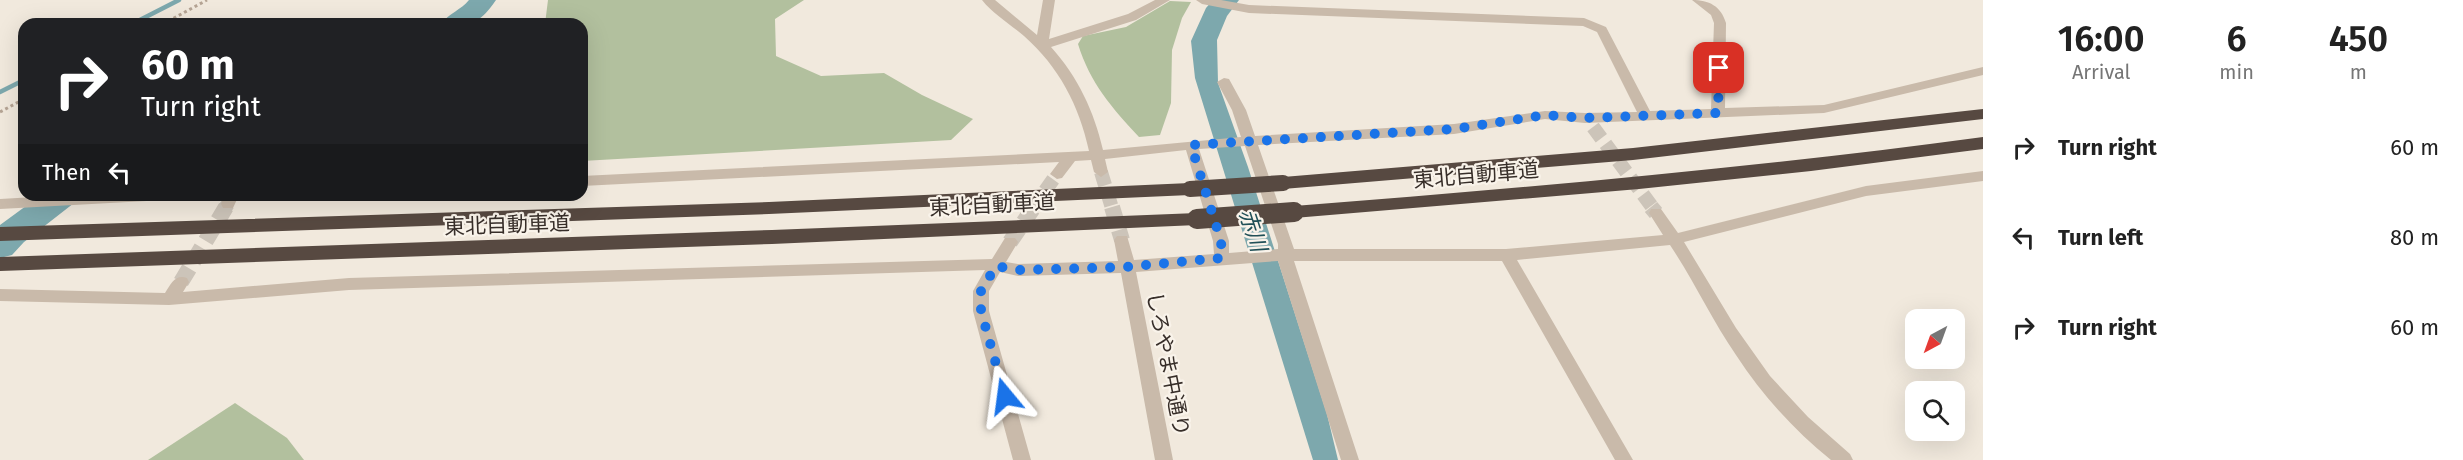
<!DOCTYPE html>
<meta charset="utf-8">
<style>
:root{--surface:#fff;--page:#f2f2f2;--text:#222;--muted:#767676}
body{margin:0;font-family:"Fira Sans","Noto Sans JP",sans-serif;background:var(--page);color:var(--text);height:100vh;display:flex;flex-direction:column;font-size:22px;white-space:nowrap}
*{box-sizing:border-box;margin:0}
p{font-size:20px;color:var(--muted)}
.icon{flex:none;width:33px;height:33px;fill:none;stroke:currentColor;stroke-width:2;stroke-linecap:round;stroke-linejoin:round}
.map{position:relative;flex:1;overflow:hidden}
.panel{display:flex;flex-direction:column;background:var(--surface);width:480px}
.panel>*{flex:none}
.banner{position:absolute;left:18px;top:18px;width:570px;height:183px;border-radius:18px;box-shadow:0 6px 24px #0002;background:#202124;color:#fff;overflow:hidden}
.needle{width:39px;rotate:221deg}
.controls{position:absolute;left:1905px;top:309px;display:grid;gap:12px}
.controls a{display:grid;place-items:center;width:60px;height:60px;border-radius:12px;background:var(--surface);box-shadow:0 6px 24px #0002;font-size:30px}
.pin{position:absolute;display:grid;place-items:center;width:51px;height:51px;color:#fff;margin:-26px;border-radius:12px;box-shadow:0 3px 9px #0006}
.me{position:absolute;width:66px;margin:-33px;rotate:344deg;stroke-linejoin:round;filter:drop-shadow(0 0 4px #0008)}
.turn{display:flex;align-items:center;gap:21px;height:126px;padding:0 24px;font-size:27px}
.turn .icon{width:78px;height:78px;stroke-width:2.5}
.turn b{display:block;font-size:42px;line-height:51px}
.then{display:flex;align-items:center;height:57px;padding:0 24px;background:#0003;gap:12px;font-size:22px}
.eta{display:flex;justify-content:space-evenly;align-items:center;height:102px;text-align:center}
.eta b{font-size:36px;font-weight:600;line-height:42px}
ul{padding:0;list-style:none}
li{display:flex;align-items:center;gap:18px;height:90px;padding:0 24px}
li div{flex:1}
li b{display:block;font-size:22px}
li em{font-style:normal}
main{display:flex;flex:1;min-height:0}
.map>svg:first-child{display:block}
.green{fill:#b2c09e}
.water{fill:#7da8ad}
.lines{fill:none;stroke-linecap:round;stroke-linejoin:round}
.stream{stroke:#7da8ad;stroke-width:4.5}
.river{fill:#7da8ad;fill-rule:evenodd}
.minor-tunnel-far1{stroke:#ccc4b9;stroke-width:14;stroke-dasharray:14 7;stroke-linecap:butt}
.minor-tunnel{stroke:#ccc4b9;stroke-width:16;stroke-dasharray:16 8;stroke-linecap:butt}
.path{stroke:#b5a494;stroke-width:3;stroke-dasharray:3 3;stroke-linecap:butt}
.minor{fill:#c9baaa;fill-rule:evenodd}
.highway{fill:#574941;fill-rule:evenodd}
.highway-bridge-far1{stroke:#574941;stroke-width:16}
.highway-bridge{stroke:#574941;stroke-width:20}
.route{stroke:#1a73e8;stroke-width:10;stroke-dasharray:0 18}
.labels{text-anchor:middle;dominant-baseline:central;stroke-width:4.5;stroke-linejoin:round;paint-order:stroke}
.street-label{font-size:21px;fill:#372e29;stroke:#f9f3ea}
.water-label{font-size:22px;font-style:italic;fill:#205057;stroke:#f9f3ea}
</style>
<main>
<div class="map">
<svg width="1983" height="460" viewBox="0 0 1983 460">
<rect width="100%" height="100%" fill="#f1e9dd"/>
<g class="green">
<path d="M548,0H804L775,19L776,56L821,76L884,73L922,95L973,119L951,140L582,161V24H545Z"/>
<path d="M1170,1L1191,2L1182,18L1172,50L1171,103L1160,135L1139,137C1112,108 1090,83 1078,44L1083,36L1126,27Z"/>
<path d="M235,403L287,438L304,460H148Z"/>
</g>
<path class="water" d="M1213,0H1239L1227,16L1217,40L1218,83L1248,167L1327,414L1338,460H1313L1195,78L1191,41L1206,8Z"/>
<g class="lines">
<g class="stream">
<path d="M132,24L179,0"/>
<path d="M0,92L24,80"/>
</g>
<g class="river">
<path d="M469,0H496C478,26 472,24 441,24C449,13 461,10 469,0Z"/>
<path d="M41,195H79L74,203L24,242L12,255L0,258V225Z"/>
</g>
<g class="minor-tunnel-far1">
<path d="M1593,127L1653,208"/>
<path d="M1101,172L1112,208"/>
<path d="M225,208L228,204"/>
<path d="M1033,208L1057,174"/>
</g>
<g class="minor-tunnel">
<path d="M1112,207L1122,240"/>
<path d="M1651,207L1656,213"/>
<path d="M1010,242L1034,207"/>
<path d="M181,282L226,207"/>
</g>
<g class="path">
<path d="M163,24L207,0"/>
<path d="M0,112L24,99"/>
</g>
<g class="minor">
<path d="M982,0H995L1037,35L1043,0H1055L1049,39L1128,14L1155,0H1170L1136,20L1051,47C1078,77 1094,111 1103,150L1241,137L1232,110L1217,82L1224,78L1229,79L1246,110L1255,136L1454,124L1545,111L1585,113L1637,112L1597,32L1583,26L1249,13L1202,4L1196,0H1221L1249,5L1584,18L1606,27L1650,111L1711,109L1714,23L1711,15L1692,0C1709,0 1721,6 1726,23L1725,108L1824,105L1983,67V75L1824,113L1585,123L1545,119L1454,134L1258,145L1294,249H1506L1663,235L1649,213L1651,209H1661L1678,233L1866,186L1983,171V181L1866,196L1684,242L1736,328L1770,376L1808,417L1850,454L1853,460H1831C1794,430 1762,395 1736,355C1712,320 1694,281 1670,245L1517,260L1633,460H1615L1502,261H1294L1359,460H1341L1278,261L1136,272L1173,460H1155L1121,273L1018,276L1000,272L989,291V311L1031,460H1013L973,311V291L985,270L349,290L169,305L0,301V289L165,293C171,284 175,274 187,278L189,282L183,292L349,278L992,259L1005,238H1015L1018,242L1006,262L1018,264L1118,261L1114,240L1117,236H1127L1134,260L1214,254L1213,241L1186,150L1105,159L1108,172L1101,177L1094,172L1091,160L1075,161L1062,178L1057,179L1050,174L1059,162L582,186V176L1089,151C1079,105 1059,67 1024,36C1010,24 993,14 982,0ZM1245,146L1278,244V249L1229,253V241L1199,149Z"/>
<path d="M69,195H172L165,200L0,209V199Z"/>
<path d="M225,195H239L233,208H223L221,204Z"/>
</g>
<g class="highway">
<path d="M1983,109V119L1633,160L1283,189L1277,187L1274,183L1277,179L1283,177L1633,148Z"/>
<path d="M1983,137V149L1811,171L1639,189L1294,218L1288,217L1285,212L1288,207L1294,206C1524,188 1754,168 1983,137Z"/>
<path d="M1190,183L1196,185L1199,189L1196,193L1190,195L769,214L0,241V227L769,202Z"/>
<path d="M1197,213L1203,214L1206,219L1203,224L1197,225L772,244L0,271V257L772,230Z"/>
</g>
<path class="highway-bridge-far1" d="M1190,189L1283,183"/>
<path class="highway-bridge" d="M1197,219L1294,212"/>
</g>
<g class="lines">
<path class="route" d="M1005,396L981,311V291L996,266L1018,270L1125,267L1222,258L1221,241L1191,145L1454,129L1545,115L1585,118L1718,113L1719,68"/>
</g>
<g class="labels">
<g class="street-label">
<text transform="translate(1476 175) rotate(-5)">東北自動車道</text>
<text transform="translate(992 205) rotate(-3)">東北自動車道</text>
<text transform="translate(507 225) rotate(-2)">東北自動車道</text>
<text transform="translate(1168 364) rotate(79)">しろやま中通り</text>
</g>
<g class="water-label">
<text transform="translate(1253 230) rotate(72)">赤川</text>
</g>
</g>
</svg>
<div class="controls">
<a><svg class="needle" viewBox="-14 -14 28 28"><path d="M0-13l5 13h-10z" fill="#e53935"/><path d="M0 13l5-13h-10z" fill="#767676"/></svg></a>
<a><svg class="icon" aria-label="search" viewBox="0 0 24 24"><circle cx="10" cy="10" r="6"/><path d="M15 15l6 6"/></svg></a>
</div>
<div class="pin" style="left:1719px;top:68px;background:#d93025"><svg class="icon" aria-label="arrive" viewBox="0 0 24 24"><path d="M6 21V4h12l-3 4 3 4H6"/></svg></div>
<svg class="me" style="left:1005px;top:396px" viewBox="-20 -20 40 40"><path d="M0-17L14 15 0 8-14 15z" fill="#1a73e8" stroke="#fff" stroke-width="4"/></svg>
<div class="banner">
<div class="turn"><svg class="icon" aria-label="right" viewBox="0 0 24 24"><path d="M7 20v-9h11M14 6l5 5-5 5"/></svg><div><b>60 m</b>Turn right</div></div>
<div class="then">Then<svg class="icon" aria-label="left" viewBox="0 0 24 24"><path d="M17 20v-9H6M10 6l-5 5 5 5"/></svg></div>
</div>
</div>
<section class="panel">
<div class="eta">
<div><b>16:00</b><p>Arrival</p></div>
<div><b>6</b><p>min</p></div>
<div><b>450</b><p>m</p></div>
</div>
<ul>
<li><svg class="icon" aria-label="right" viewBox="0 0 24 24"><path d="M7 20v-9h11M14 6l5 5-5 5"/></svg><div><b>Turn right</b></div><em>60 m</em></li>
<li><svg class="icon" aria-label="left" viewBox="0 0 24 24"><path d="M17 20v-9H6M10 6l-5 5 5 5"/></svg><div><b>Turn left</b></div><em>80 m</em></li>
<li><svg class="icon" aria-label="right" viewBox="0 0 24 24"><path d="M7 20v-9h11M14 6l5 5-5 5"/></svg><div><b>Turn right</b></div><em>60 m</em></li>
</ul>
</section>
</main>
